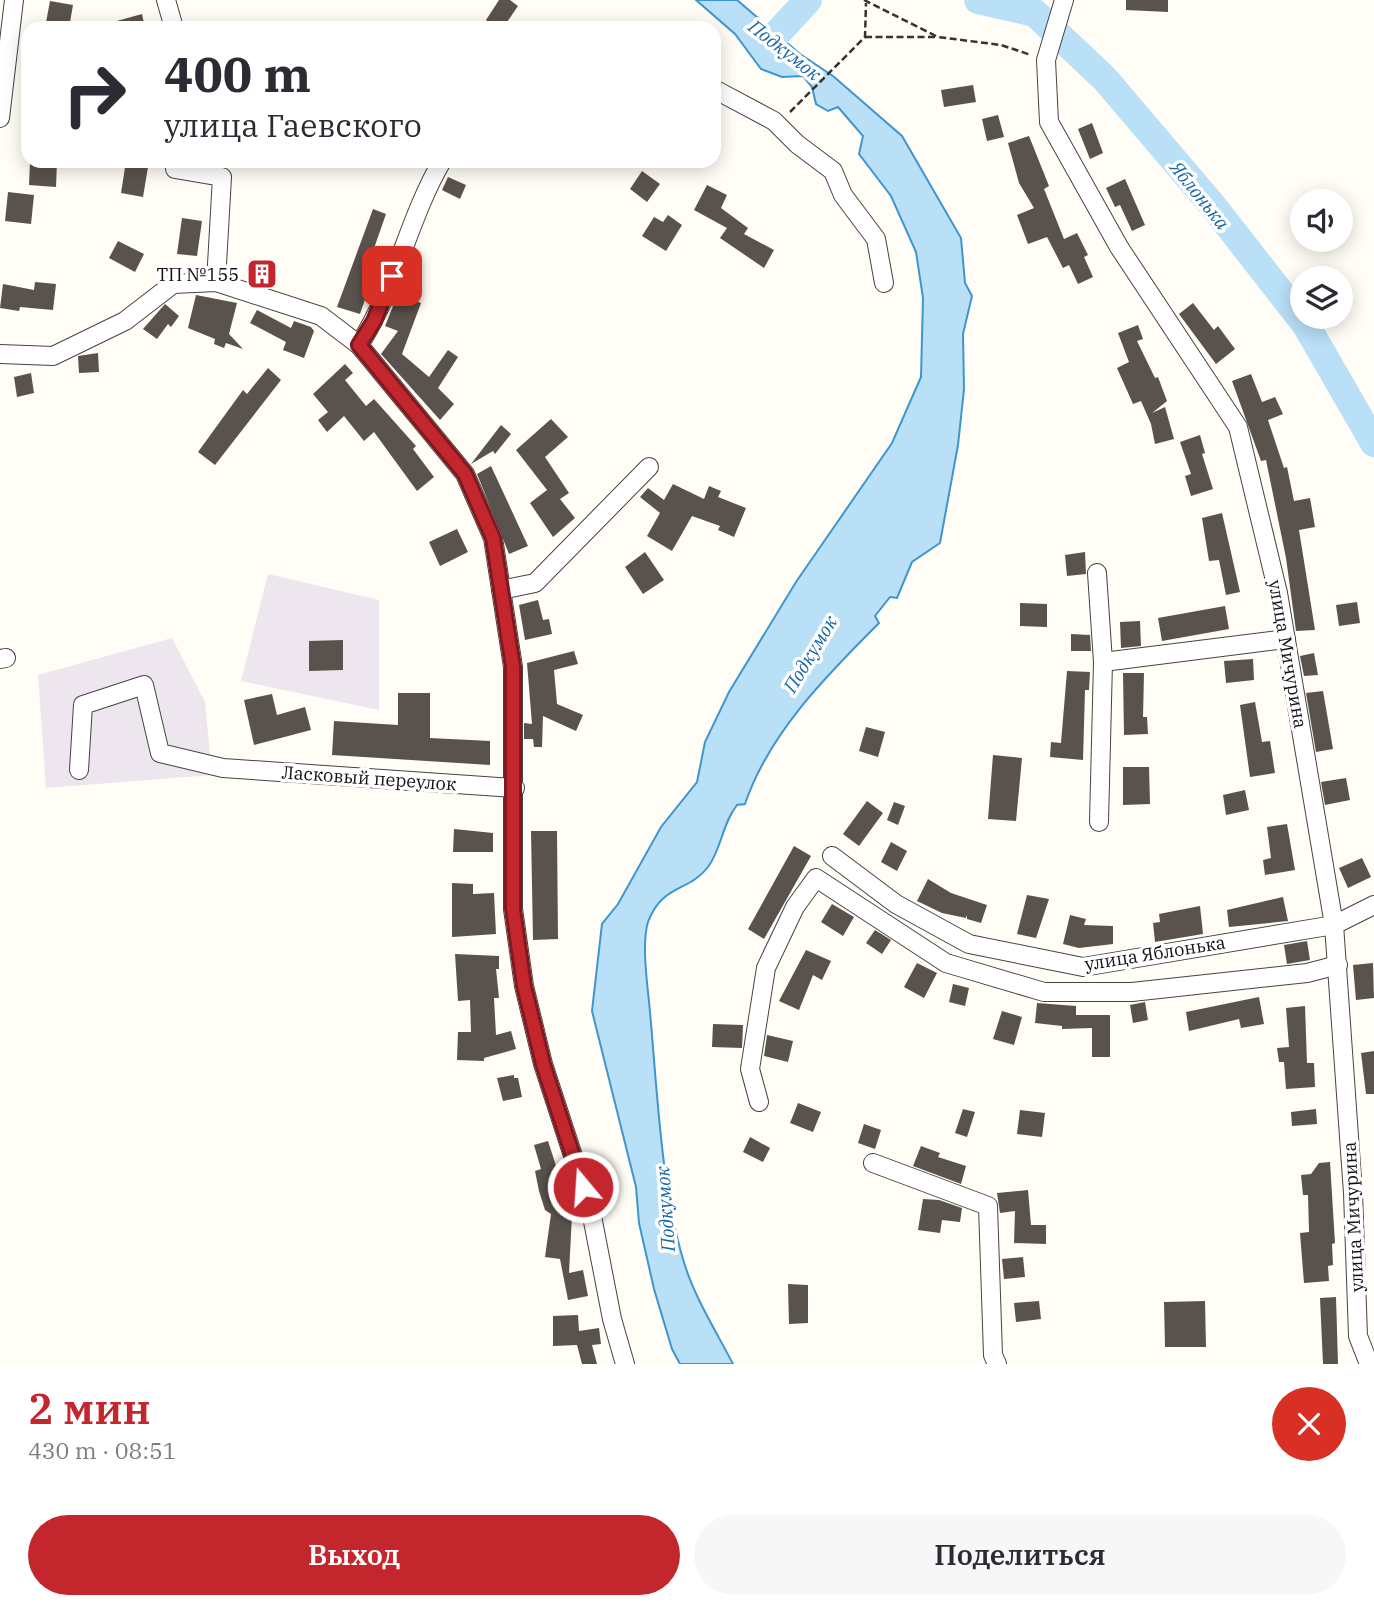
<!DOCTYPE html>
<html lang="ru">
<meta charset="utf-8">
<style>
:root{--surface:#fff;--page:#f7f7f7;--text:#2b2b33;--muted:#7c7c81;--accent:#c4262e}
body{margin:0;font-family:"IBM Plex Serif",serif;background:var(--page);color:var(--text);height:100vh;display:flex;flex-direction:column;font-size:26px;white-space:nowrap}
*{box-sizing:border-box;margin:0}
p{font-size:23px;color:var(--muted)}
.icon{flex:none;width:38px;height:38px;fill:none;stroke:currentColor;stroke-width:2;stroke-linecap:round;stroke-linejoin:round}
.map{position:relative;height:1364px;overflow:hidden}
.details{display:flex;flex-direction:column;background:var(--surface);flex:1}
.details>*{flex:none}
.hud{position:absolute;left:21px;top:21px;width:700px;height:147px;border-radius:21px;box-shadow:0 4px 18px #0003;background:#fff;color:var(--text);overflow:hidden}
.tools{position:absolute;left:1290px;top:189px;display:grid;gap:14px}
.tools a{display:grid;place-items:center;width:63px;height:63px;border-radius:50%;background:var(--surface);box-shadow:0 4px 18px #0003;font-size:35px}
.pin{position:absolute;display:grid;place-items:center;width:60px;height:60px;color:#fff;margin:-30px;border-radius:14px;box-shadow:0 4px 10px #0006}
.me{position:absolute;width:77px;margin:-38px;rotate:342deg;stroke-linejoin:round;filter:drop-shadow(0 0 5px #0008)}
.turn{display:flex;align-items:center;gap:24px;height:147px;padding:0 28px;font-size:32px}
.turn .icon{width:91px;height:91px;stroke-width:2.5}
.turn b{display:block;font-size:49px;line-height:60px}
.round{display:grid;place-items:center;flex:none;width:74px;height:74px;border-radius:37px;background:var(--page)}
.summary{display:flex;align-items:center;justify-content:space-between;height:119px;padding:0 28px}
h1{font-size:42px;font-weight:600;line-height:52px;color:var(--accent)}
.primary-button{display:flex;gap:14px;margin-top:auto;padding:14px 28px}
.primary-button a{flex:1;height:80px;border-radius:42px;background:var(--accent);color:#fff;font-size:28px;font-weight:600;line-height:80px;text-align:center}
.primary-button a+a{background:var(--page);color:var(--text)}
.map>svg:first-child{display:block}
.industrial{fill:#eee6ef}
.water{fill:#b9e0f7;stroke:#3f96cf;stroke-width:2}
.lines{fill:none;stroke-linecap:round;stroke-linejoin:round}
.river{stroke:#b9e0f7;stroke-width:28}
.building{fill:#5a524d}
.minor-casing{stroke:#444;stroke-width:20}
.path{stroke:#333;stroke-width:2.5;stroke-dasharray:7 3.5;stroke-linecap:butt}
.minor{stroke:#fff;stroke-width:18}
.route-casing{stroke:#7f191e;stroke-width:18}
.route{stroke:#c4262e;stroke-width:12}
.labels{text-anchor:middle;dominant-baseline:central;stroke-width:7;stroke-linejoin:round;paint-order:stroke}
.poi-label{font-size:18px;fill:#111;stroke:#fff;text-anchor:end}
.street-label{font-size:18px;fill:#111;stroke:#fff}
.water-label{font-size:19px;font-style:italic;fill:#1768a6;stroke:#fff}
</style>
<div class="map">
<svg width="1374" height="1364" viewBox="0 0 1374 1364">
<rect width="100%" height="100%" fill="#fffdf5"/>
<g class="industrial">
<path d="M268,574L379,600V710L241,681Z"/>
<path d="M172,638L205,702L212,775L46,788L38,675Z"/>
</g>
<path class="water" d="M696,0H737L800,54L833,76L902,136L961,238L965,283L972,296L963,334L964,389L958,445L940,543L912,562L897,598L890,597L875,616L879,623C827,675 769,733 745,804L737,805C722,824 722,848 708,867C689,892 662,884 648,922C641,945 648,988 650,1012C657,1088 661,1186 683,1259C693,1295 716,1331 733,1364H680L672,1349L654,1289L639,1223L636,1187L592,1011L602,924L618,904L661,827L697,782L705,742L729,692L796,582L892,443L921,377L923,298L916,252L891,196L859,154L863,136L838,107L828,111L816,104L812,87L803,76L782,77L761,69L735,34Z"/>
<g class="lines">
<g class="river">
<path d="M978,0L1035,13L1105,79L1213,206L1306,325L1374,443"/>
<path d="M772,39L808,0"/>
</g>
</g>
<g class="building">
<path d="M499,0H510L518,6L503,28H496L486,20Z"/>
<path d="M1126,0H1168V12L1126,10Z"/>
<path d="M50,1L73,5L69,28H45Z"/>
<path d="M142,14L145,28H106V24Z"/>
<path d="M973,85L976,102L944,107L941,90Z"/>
<path d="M998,115L1004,137L987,141L982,119Z"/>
<path d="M1092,123L1103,153L1090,159L1078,129Z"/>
<path d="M1029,136L1049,186L1044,189L1064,239L1077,233L1088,255L1084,257L1093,277L1078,284L1069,265L1063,268L1047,237L1028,244L1017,215L1034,208L1019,183L1008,143Z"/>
<path d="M30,161H57L56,187L29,185Z"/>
<path d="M126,161H149L143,197L121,193Z"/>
<path d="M642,171L660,184L647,202L630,189Z"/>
<path d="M448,177L466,185L460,199L442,190Z"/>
<path d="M1125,179L1145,225L1132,231L1120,205L1115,207L1106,188Z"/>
<path d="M707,185L727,195L721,208L748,228L744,234L774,250L764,268L720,238L727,228L694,210Z"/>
<path d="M8,192L34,195L31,224L5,221Z"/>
<path d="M373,209L386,214L372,254L380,256L360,314L337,307Z"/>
<path d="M668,215L682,225L666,251L642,236L654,217L663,222Z"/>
<path d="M182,218L202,221L197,256L177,254Z"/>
<path d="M118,241L144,254L135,272L109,258Z"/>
<path d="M35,282L56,284L53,310L20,307L19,311L0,308L3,284L34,290Z"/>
<path d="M398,294L421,303L402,354L429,377L448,350L458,357L438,388L454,404L440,420L381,354L398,331L385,326Z"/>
<path d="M196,295L237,303L229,334L243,349L226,343L224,348L214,344L215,339L188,328Z"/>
<path d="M1193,303L1214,330L1218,326L1235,349L1216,364L1179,314Z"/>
<path d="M165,304L179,316L171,327L168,324L157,339L143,329Z"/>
<path d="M257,310L291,328L294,321L311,327L314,331L304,358L283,350L286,342L250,323Z"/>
<path d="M1138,325L1143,339L1137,341L1155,378L1158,377L1167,401L1152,413L1165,407L1174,439L1155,444L1151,424L1141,401L1133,404L1117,368L1129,362L1118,333Z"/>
<path d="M98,353L99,372L79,373L78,356Z"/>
<path d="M345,364L353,373L345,380L366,406L374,399L416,446L413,449L434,477L417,491L374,432L364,441L344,416L327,432L318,420L328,412L313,394Z"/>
<path d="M268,368L281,380L215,465L198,452L243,390L247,394Z"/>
<path d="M31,373L34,393L17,397L14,377Z"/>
<path d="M1251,374L1262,402L1275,397L1283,414L1268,420L1284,468L1287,467L1294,501L1310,498L1315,527L1299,530L1315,630L1296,631L1286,558L1266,460L1261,461L1232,381Z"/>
<path d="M551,419L568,437L545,457L569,493L560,499L575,518L553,537L530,503L547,490L516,450Z"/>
<path d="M501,425L511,434L495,454L493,451L471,464Z"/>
<path d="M1200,435L1205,453L1202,454L1213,489L1191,496L1185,476L1191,474L1180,442Z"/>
<path d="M491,466L528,546L509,554L477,474Z"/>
<path d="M673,484L704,499L709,486L721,491L718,497L746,508L734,537L718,530L720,526L692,516L672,551L647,536L660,513L640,497L648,488L664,500Z"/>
<path d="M1222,513L1240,592L1226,595L1219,560L1209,561L1202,518Z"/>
<path d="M457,529L468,552L440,566L429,542Z"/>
<path d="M645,552L664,580L643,594L625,567Z"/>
<path d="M1085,552L1086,574L1067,576L1065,555Z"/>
<path d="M538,600L543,620L549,619L552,634L525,640L519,605Z"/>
<path d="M1357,602L1360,623L1339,626L1336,605Z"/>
<path d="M1020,603L1047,604V627L1020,626Z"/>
<path d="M1225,606L1229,629L1162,641L1158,618Z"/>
<path d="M1140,621L1141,646L1121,648L1120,622Z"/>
<path d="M1071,634L1090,635L1091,651H1071Z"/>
<path d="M343,640V670L309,671V641Z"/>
<path d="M574,651L578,664L554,670L557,704L583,715L576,731L543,716L542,747H534L533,739H524V723L532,724L527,663Z"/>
<path d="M1314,653L1318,675L1304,676L1300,656Z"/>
<path d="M1253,659L1254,680L1226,683L1224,661Z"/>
<path d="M1067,671L1090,672L1089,690H1085L1083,760L1050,757L1051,742L1061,743Z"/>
<path d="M1123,673H1144L1143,717H1147L1148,734L1124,735Z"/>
<path d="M1323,691L1333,749L1316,752L1306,693Z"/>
<path d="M398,693H430V738L490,741V765L332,755L334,721L398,725Z"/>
<path d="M272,694L277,715L305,707L311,730L254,745L244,700Z"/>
<path d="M1255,702L1262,742L1270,741L1275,773L1250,777L1240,705Z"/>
<path d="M866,727L885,732L878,757L859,751Z"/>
<path d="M993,755L1022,758L1016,821L988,819Z"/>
<path d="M1123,767H1149L1150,804L1123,805Z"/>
<path d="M1346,778L1350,800L1325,805L1321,782Z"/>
<path d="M1245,790L1249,810L1226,815L1223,795Z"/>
<path d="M867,801L883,813L859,846L843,834Z"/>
<path d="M894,802L905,806L898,825L887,820Z"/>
<path d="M1287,824L1295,870L1265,875L1263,860L1271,858L1267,827Z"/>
<path d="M454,829L493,833V852H453Z"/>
<path d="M531,831H557L558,939L533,940Z"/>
<path d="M891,842L907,851L897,871L881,862Z"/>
<path d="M794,846L811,856L764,939L748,929Z"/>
<path d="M1362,858L1371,877L1348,888L1339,868Z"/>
<path d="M928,879L951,893L987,905L981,923L967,919V915L966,918L942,913L917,901Z"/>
<path d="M452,883L473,884V894L494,893L496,934L452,937Z"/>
<path d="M1027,895L1049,899L1036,938L1017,934Z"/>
<path d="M1283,897L1288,921L1229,927L1227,910Z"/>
<path d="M832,904L854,917L843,936L821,922Z"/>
<path d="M1200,906L1203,934L1155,942L1153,923L1160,922L1159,914Z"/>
<path d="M1070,915L1086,919L1084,925L1113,926V944L1079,948L1063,944Z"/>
<path d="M875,930L891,940L882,954L866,943Z"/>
<path d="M1307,941L1310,960L1287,964L1284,945Z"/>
<path d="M806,950L831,961L822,980L813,975L799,1010L779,1001Z"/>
<path d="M455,954L499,956V969H496L499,998H494L496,1035L511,1031L516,1049L484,1058V1061L457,1060L458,1032H471L470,1000L458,1001Z"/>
<path d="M917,963L937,973L924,998L904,987Z"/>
<path d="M1373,963L1374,998L1356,1000L1353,965Z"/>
<path d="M953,984L969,988L965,1006L949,1002Z"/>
<path d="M1259,997L1264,1024L1241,1028L1239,1019L1189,1031L1186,1012Z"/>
<path d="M1145,1002L1148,1020L1133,1023L1130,1005Z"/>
<path d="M1037,1003L1076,1006V1015H1110V1057H1092V1028L1062,1029V1026L1035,1023Z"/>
<path d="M1305,1006L1307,1063H1314L1315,1087L1286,1089L1284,1062H1279L1277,1048L1289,1047L1286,1008Z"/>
<path d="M1002,1011L1022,1017L1014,1045L993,1039Z"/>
<path d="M713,1024L743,1025L742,1048L712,1047Z"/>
<path d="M767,1035L793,1041L788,1062L764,1056Z"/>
<path d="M1374,1051V1094H1366L1361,1053Z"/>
<path d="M514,1075V1078H518L522,1097L503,1101L497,1078Z"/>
<path d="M798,1103L821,1112L813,1132L790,1123Z"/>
<path d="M963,1109L975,1112L967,1137L955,1133Z"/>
<path d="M1316,1109L1317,1124L1292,1126L1291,1112Z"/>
<path d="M1020,1110L1045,1113L1042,1137L1017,1134Z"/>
<path d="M864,1124L881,1130L875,1149L858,1143Z"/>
<path d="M750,1137L770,1148L763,1162L743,1152Z"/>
<path d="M548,1141L572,1215L569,1273L583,1270L588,1296L568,1300L560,1259L545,1257L551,1214L545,1210L539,1191L535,1171L541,1169L534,1145Z"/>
<path d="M921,1146L940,1153L938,1157L966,1166L961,1184L913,1166Z"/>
<path d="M1330,1162L1335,1243L1332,1244L1333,1265L1328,1266L1329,1281L1304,1283L1300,1233L1309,1232L1308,1195H1303L1301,1175L1311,1174L1319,1163Z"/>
<path d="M1028,1190L1031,1225H1046V1244L1014,1243L1015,1211L1000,1213L997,1193Z"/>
<path d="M923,1199L939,1200L962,1208L960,1222L942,1220L940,1233L918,1230Z"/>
<path d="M1023,1257L1025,1277L1004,1279L1002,1259Z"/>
<path d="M788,1284L808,1285V1323L789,1324Z"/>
<path d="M1336,1297L1338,1364H1323L1320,1298Z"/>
<path d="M1039,1301L1041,1319L1016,1322L1014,1303Z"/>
<path d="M1205,1301L1206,1347H1165L1164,1302Z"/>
<path d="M578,1315L579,1331L599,1328L601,1344L592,1345L597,1364H582L577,1345L553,1346V1316Z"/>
</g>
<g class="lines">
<g class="minor-casing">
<g id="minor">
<path d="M166,0L174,28"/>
<path d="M1064,0L1046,60L1049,122L1119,247L1238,427L1278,593L1334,925L1353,1193L1358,1336L1369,1364"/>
<path d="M714,89L774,121L797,144L833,171L843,195L876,239L884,283"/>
<path d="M0,118L14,0"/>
<path d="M175,161V169L222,177L216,282"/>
<path d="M359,345C396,288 408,219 442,161"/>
<path d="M0,354L53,356L125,321L173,284L216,282L321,316L359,345L465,474L493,538L513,667V909L524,986L543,1064L591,1211L612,1319L625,1364"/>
<path d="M1097,573L1103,662L1099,822"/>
<path d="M501,590L535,583L649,467"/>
<path d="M0,659L6,658"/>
<path d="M1103,662L1286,639"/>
<path d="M79,770L83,705L144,685L160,753L223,768L515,788"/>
<path d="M832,856L896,904L969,944L1083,967L1334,925L1374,905"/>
<path d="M759,1102L750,1069L766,968L795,907L816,878L946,963L1044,992H1132L1307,973L1338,965"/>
<path d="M873,1163L988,1206L993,1355L997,1364"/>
</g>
</g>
<g class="path">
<path d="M864,0L938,37L1001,45L1031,55"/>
<path d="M865,37H935"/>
<path d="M790,112L865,37L866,3"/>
</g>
<use href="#minor" class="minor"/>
</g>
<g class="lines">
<g class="route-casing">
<path id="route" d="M392,276L374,321L359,345L465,474L493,538L513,667V909L524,986L543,1064L583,1187"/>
</g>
<use href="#route" class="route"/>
</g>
<defs>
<g id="building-square" transform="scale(1.575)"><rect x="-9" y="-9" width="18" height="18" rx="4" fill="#c4262e" stroke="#fff"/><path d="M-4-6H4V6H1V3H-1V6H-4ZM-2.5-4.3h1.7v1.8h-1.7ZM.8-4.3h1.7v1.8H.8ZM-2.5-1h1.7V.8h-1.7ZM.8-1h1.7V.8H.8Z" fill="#fff"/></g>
</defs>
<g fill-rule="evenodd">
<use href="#building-square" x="262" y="274"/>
</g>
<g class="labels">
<g class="poi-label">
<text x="239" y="274">ТП №155</text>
</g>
<g class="street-label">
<text transform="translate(1288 654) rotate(80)">улица Мичурина</text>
<text transform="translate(369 778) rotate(4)">Ласковый переулок</text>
<text transform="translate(1155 953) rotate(-9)">улица Яблонька</text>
<text transform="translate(1353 1217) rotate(-93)">улица Мичурина</text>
</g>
<g class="water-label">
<text transform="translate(785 50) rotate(38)">Подкумок</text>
<text transform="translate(1200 195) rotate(51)">Яблонька</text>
<text transform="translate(810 654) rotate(-59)">Подкумок</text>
<text transform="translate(665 1209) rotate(-94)">Подкумок</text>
</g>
</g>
</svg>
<div class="tools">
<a><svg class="icon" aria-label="sound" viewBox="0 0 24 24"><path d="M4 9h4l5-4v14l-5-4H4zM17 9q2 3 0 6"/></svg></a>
<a><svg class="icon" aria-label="layers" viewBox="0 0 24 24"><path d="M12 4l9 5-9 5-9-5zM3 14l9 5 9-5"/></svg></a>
</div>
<div class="pin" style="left:392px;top:276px;background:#d93025"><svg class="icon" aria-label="arrive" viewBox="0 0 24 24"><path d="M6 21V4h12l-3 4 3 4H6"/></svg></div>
<svg class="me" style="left:583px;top:1187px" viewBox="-20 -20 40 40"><circle r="17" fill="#c4262e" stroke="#fff" stroke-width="3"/><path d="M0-11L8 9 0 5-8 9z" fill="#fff"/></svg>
<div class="hud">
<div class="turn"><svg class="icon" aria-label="right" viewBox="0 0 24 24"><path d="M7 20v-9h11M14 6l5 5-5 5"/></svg><div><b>400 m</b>улица Гаевского</div></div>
</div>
</div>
<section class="details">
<div class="summary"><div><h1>2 мин</h1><p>430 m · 08:51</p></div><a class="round" style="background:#d93025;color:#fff"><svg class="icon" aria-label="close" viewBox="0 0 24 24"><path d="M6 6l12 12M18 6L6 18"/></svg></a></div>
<div class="primary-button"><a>Выход</a><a>Поделиться</a></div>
</section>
